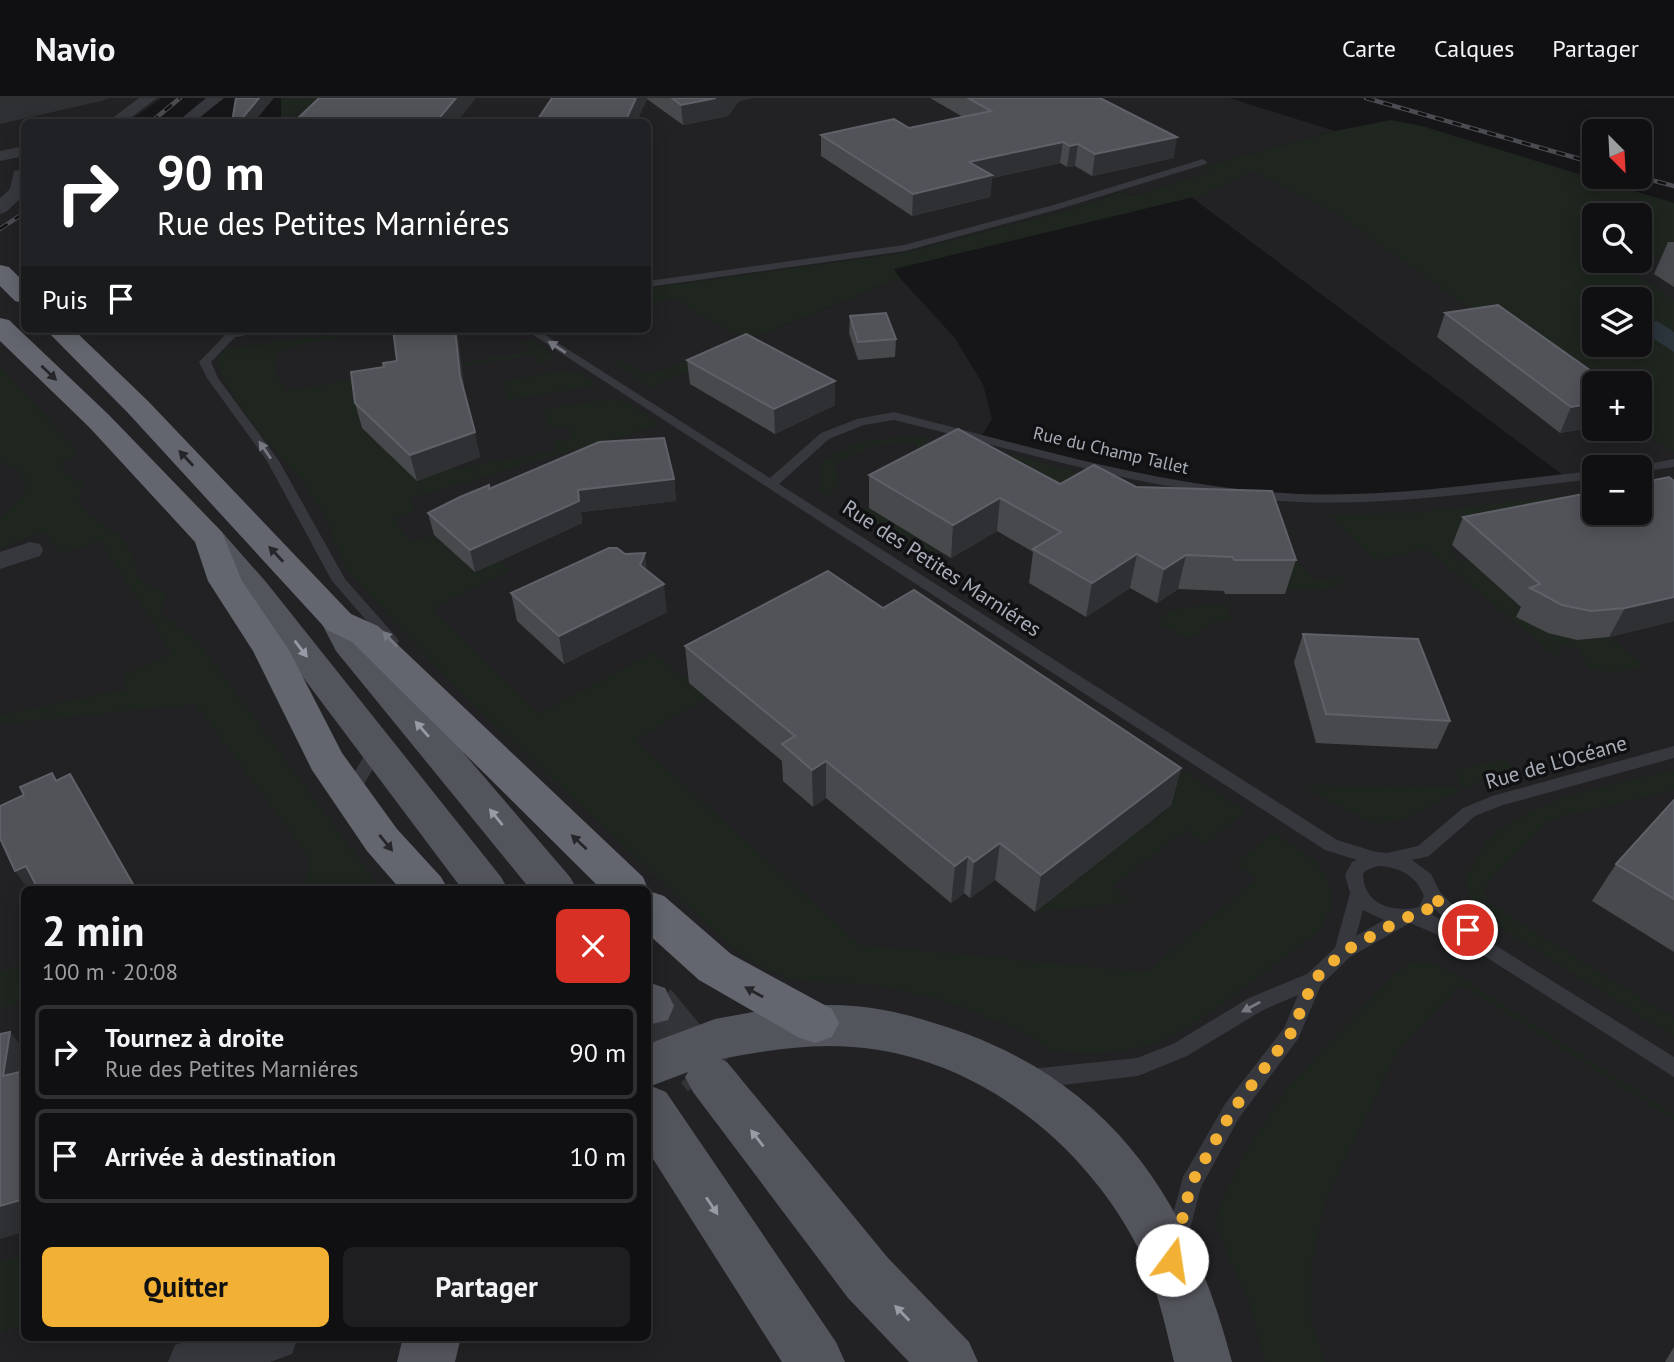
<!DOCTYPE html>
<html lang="fr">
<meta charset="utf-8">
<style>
:root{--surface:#101012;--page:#1e1e20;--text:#f1f3f6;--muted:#9c9d9f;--line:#303032;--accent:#f2b134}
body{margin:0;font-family:"PT Sans",sans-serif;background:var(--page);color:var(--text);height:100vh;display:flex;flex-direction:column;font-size:26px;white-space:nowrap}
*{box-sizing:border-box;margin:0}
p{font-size:23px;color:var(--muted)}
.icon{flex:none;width:38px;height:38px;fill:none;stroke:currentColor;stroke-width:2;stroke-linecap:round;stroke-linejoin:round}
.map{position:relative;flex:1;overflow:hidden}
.panel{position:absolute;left:21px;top:788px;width:630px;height:455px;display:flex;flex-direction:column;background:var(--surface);border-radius:10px;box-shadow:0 4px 18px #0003,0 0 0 2px var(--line)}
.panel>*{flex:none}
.guide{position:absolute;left:21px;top:21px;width:630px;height:214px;border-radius:10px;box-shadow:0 4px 18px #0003,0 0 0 2px var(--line);background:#202124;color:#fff;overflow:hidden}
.needle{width:46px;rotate:156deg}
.controls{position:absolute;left:1582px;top:21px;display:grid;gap:14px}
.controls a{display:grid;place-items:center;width:70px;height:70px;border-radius:10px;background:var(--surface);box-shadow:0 4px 18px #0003,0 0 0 2px var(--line);font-size:35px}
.pin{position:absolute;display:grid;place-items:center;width:60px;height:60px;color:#fff;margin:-30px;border:4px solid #fff;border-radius:50%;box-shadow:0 2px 7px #0007}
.me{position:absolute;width:77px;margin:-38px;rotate:14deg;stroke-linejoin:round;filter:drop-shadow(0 0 5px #0008)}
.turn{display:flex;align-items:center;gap:24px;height:147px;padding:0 21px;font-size:32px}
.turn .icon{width:91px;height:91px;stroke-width:2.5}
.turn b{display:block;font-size:49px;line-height:60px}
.then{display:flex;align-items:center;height:66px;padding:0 21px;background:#0003;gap:14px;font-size:26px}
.round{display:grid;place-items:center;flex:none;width:74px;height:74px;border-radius:10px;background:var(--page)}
.summary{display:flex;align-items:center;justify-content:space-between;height:119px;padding:0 21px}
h1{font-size:42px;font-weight:600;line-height:52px}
.primary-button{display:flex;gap:14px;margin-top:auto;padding:14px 21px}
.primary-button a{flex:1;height:80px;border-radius:10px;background:var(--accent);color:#111;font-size:28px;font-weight:600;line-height:80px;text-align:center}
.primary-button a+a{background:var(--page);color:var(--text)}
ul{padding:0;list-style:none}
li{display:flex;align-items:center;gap:21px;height:94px;margin:0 14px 10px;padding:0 7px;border:4px solid var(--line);border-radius:10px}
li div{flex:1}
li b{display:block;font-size:26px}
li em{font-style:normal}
header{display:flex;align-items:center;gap:42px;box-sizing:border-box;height:98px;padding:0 35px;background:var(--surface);border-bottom:2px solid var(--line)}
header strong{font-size:33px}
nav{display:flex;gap:38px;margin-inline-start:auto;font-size:24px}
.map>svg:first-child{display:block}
.built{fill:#222225;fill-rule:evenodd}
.green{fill:#1e261f}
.water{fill:#2c353c}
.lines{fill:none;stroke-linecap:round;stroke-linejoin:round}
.primary-tunnel{stroke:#333438;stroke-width:52;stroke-dasharray:52 26;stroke-linecap:butt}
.lane{fill:#37383d;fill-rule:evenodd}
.street{fill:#37383d;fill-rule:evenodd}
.primary{fill:#53555c;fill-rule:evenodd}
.highway{fill:#63666e;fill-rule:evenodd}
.rail-casing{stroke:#4a4c52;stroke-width:4.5}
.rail{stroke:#111113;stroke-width:2.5;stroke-dasharray:9;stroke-linecap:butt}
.wall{fill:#47494d}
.shaded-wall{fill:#2f3033}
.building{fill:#525359;stroke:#5f6168;stroke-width:2}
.oneway{fill:#757881}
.oneway2{fill:#26262a}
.oneway3{fill:#979ba6}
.route{stroke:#f2b134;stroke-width:12;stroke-dasharray:0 21.6}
.labels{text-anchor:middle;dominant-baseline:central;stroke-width:7;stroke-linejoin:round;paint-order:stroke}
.far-street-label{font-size:18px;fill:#a8adb8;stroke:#111113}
.street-label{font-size:21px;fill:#a8adb8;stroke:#111113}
</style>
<header>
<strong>Navio</strong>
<nav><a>Carte</a><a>Calques</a><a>Partager</a></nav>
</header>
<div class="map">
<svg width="1674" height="1264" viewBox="0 0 1674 1264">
<rect width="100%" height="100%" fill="#161618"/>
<g class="built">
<path d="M0,0H162L128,24H24V231H648V199L674,196L753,240L900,180L954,239L983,286L992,321L981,339L1164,385L1283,399H1387L1568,381L1191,99L1253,73L1594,163H1640V140L1674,137V1264H0ZM1594,201H1640V247H1594ZM1594,285H1640V331H1594ZM1594,369H1640V415H1594ZM24,791H648V1239H24Z"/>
<path d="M281,0H1229L1335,33L1203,69L1212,74L1134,98L1119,94L1090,106L902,155L648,190V24H278L281,21Z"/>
</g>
<g class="green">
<path d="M281,0H322L285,24H278L281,21Z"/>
<path d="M1391,22L1422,28L1674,105V158L1640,162V117H1594V163H1634L1617,165L1674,202V234L1657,223L1640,226V201H1594V247H1640V232L1674,254V352L1670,353L1639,331L1640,285H1594V298L1334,114L1253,73L1202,97L894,171L900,180L753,240L717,263L650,289L611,263L622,262L647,278L741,240L671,199L648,208V190L902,155L1090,106L1119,94L1134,98L1211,74L1202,69L1335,33Z"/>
<path d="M356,234L288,250L275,258L274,270L286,293L531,254L522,245C534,240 549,249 553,261L538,268L533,257L411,276L417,383L446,372L556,353L553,344L573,340L567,327L549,330L543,311L609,301L626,303L660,327L409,401L415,414L394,421L412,444L434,437L475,474L499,463L511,473L441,505L433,512L538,615L654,555L707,600L635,642L860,847L1147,874L1256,781L1235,766L1274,734L1316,763L1329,785L1331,808L1318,834L1209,916L1165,942L1139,950L1095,956L1054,953L1012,929L946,903L876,887L811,884L789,880L755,866L729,847L458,592L356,482L345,469L325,418L302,382L264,341L230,294L216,262L224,252L237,249Z"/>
<path d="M0,268L78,353L63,364V373L83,386L78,404C91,424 121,431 131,454C135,462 135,472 139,481L167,496L160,515L199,545L381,791H297L311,772L306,755L195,606L0,626V617L127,591L125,576L172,555L99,442L61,456L43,434L0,450V421L24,396L25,381L17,371L0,364Z"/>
<path d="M563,273L579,275L599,287L508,302L502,283Z"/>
<path d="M923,338L932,345L918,350L916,345L877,347L836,365L837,380L840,385L828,400L817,393L822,386V363L861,343Z"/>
<path d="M982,348L1110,384L950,446L929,461L857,415Z"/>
<path d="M1594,394V415H1614L1450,448L1458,463L1468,462L1527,515L1577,542L1610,539L1645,568C1627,574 1607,577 1588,570L1577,549L1557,548L1562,563L1426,451L1375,462L1327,416L1414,415Z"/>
<path d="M1263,427L1282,428L1298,433L1273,441L1317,483L1342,477L1344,482L1342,487L1320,492H1284Z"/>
<path d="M1227,506L1231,524H1215L1189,540L1159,526L1163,517L1179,510Z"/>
<path d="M1151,652L1245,713L1206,746L1186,732L1112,788L1133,804L1035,814L1171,707Z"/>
<path d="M1504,661L1516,672L1462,690L1407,721L1375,726L1300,687L1460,689L1455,672Z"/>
<path d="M1674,672V692L1549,722L1493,778L1484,792L1487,804L1674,920V939L1490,823L1473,807L1465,781C1473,767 1481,750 1492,739C1540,696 1614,688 1674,672Z"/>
<path d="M1426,863L1457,877L1674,1017V1022L1461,886L1397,954L1326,1100L1312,1163L1311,1221L1326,1264H1265L1250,1206L1215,1127L1222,1101L1242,1060L1285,992L1393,878L1409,865Z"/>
<path d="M24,865V871L18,874L17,885L24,884V904L0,910V873Z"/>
<path d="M24,1157V1230L0,1232V1164Z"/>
</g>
<path class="water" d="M1657,223L1674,234V254L1640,232V226Z"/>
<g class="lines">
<path class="primary-tunnel" d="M651,908L708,977"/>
<g class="lane">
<path d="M1203,61L1207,64L1206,66L1056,112L905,153L648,189V183L904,147L1050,108Z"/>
<path d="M231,231H300L295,234L238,236L211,264L218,280L279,363L345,481L397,540L399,543L397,546H387L332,483L267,363L207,280L199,264Z"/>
<path d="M524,231H536L770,380L821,335L857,321L894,314C1022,346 1151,387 1283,395C1387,402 1491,383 1594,373V381C1491,392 1386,410 1282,403C1150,394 1022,353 894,322L864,327L829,341L779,386L1337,742L1376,754L1387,755L1418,748L1463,710L1492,698L1674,648V660L1503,707L1475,718L1429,758L1412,762L1431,776L1440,794L1487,842L1674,959V979L1478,854L1410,825L1350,859L1321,887L1298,941L1239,1020L1201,1089L1184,1154L1176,1157L1168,1154L1165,1146L1183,1079L1225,1006L1284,930L1298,897L1263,912L1187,958L1138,978L1054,988L1021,984L1018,978L1021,972L1137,960L1173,946L1249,900L1307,876L1335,850L1350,795L1345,777L1352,764L1357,762L1325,752ZM1378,768C1399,769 1416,777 1424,798L1419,809C1400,814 1372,810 1365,788C1364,787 1363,777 1363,776C1365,772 1373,770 1378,768ZM1435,811L1448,825L1432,817ZM1363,812L1384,822L1356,838Z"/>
<path d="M1674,361V369L1640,374V369H1634Z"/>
<path d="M377,644L385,650L356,700H344L342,696L344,692L371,646Z"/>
</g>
<g class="street">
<path d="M139,0H157L125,24H107Z"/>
<path d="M206,0H224L194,24H177Z"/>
<path d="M24,48V58L0,63V53Z"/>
<path d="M20,72L24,73V97L6,114L0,116V100L10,91L14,73Z"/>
<path d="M215,231H244L246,233L243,238L235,239L218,236Z"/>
<path d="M30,444L40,446L43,452L40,458L0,471V454Z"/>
<path d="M196,1239H298L292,1256L270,1264H168L175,1247Z"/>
</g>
<g class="primary">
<path d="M210,431L222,434L266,484L501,779L508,791H462L242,498L198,448L194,441L198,434Z"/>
<path d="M339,513L351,516L365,540L570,779L577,791H530L336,553L321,524L327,516Z"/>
<path d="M648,884L665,890L674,908L668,922L648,927Z"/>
<path d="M785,908C807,908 831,906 854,908C893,911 930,923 967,936C1120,994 1192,1111 1232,1264H1174C1166,1230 1158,1194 1144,1162C1092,1050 979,958 853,949C808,945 765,953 721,961L727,964L888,1160L969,1244L978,1264H909L848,1200L693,994L685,979L688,974L651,988L666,994L836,1244L845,1264H782L648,1053V946L715,921Z"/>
<path d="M403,1239H461L455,1264H397Z"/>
</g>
<g class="highway">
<path d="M0,167L9,169L24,184V205L15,203L0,188Z"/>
<path d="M0,220L9,222L109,317L222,434L242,483L289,552L342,655L397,731L441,779L448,791H400L367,753L312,672L253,553L208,483L195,444L89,329L0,243Z"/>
<path d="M45,231H73L148,303L351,516L378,528L643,779L649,793L664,798L731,856L832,911L839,925L832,939L815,945L798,939L699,882L648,836V791H601L352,544L327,532L128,315Z"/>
</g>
<g class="rail-casing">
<g id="rail">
<path d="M1366,0L1594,65"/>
<path d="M151,24L180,0"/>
<path d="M1640,79L1674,88"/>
<path d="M0,131L24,115"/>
</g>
</g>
<use href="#rail" class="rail"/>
</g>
<g class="wall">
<path d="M552,0H752L739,3L728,18L683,27L647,1L636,24H536Z"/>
<path d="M930,0H1100L1174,60L1092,78L1075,68L1067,69L1060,65L992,80L990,99L912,118L821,58V37L909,30L963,19Z"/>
<path d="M1668,144H1674V189L1654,176Z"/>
<path d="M1445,215L1594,285V329L1560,335L1437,239Z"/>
<path d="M850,218L896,241L895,259L858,262L849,235Z"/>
<path d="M687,262L835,307L775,336L690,286Z"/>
<path d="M465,296L480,359L417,383L362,330L355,305Z"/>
<path d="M869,377L1136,389L1296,462L1285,496H1225L1224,493L1178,491L1157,505L1130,490L1086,519L1029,485L1033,454L997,433L951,460L869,410Z"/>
<path d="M674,381L676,403L581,414L582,425L475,474L434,437L428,415L489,391Z"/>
<path d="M1463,419L1674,523L1609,539L1577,542L1548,535L1516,519L1521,509L1452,447Z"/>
<path d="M647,473L667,514L564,566L517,523L511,495Z"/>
<path d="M883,510L1181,670L1171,707L1035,814L995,782L970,800L964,795L951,805L826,700L813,709L783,683L782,663L689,585L685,548Z"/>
<path d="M1303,536L1450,623L1437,651L1316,645L1294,564Z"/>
<path d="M1674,702V854L1592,803L1616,766Z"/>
<path d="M1674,1249V1264H1665Z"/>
</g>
<g class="shaded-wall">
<path d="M0,0H109L101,3L0,26Z"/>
<path d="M259,0H274L254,24H239Z"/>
<path d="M456,0H476L457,24H436Z"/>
<path d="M636,0H647V1L636,24H626V22Z"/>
<path d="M716,0H752L739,3L728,18L683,27L681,7Z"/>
<path d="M1177,39L1174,60L1092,78L1095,56Z"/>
<path d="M1063,44L1060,65L992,80L990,99L912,118L913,96L969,64Z"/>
<path d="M1078,46L1075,68L1067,69L1070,48Z"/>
<path d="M455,231H457L466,302L460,278Z"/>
<path d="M835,283V307L775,336L774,311Z"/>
<path d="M1594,305V329L1560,335L1571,309Z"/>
<path d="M475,334L480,359L417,383L410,357Z"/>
<path d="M674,381L676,403L581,414L582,425L475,474L470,452L578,392Z"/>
<path d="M1000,400L997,433L951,460L953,427Z"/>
<path d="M645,455L648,483L640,467Z"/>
<path d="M1137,456L1130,490L1086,519L1092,485Z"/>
<path d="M1186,457L1178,491L1157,505L1164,471Z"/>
<path d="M664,486L667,514L564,566L559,538Z"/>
<path d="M1674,499V523L1609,539L1625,510Z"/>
<path d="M826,663V700L813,709L812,672Z"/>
<path d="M1181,670L1171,707L1035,814L1041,777Z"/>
<path d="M1000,745L995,782L970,800L974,764Z"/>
<path d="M968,758L964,795L951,805L955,768Z"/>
<path d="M26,768L41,791H28L15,773Z"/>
<path d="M10,934L24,952V1005L3,978Z"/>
<path d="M24,1101V1134L0,1141V1108Z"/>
</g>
<g class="building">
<path d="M236,0H259L239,24H232Z"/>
<path d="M319,0H456L436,24H294Z"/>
<path d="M552,0H636L626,22L610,21L608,24H536Z"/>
<path d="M672,0H716L681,7Z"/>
<path d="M968,0H1100L1177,39L1095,56L1078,46L1070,48L1063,44L969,64L992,77L913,96L821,37L894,21L909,30L991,13Z"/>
<path d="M1498,207L1608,285H1594V305L1571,309L1445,215Z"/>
<path d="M886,215L896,241L858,244L850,218Z"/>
<path d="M393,231H455L460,278L475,334L410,357L355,305L351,274L384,269L383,265L397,263Z"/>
<path d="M746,236L835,283L774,311L687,262Z"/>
<path d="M958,331L1060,386L1094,367L1136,389L1272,393L1296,462H1234L1233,459L1186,457L1164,471L1137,456L1092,485L1033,451L1061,434L1000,400L953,427L869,377Z"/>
<path d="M664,340L674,381L578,392L579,403L470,452L428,415L460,399L489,387V391L599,344Z"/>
<path d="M1669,379L1674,383V499L1625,510L1591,513L1562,507L1530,490L1540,486L1463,419L1594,394V415H1640V385Z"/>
<path d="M609,450H617L625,456L645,455L640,467L664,486L559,538L511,495Z"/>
<path d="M828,473L883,510L914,492L1181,670L1041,777L1000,745L974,764L968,758L955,768L826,663L812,672L782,646L795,638L685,548Z"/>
<path d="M1303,536L1418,541L1450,623L1326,616Z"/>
<path d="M52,675L56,683L70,676L134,788L129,791H38L26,768L15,773L0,740V708L24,697L20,689Z"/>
<path d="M1674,702V801L1616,766Z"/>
<path d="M10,934L3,978L24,973V1101L0,1108V936Z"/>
</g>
<defs><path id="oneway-solid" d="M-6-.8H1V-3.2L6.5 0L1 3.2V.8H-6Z" transform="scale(1.75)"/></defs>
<g class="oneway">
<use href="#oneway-solid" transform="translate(557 249) rotate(-147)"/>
<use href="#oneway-solid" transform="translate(265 352) rotate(-124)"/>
<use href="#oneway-solid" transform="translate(390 541) rotate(-133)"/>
<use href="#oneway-solid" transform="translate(1251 909) rotate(152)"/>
</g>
<g class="oneway2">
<use href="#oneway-solid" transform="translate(49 275) rotate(44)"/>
<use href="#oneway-solid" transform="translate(186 360) rotate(-133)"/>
<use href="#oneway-solid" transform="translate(276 456) rotate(-133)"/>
<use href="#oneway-solid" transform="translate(579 744) rotate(-137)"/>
<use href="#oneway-solid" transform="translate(386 745) rotate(51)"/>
<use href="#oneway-solid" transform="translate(754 894) rotate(-151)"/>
</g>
<g class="oneway3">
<use href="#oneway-solid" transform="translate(301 551) rotate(53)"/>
<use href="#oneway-solid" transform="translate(422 631) rotate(-131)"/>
<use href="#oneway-solid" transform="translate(496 719) rotate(-129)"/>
<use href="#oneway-solid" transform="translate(757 1040) rotate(-128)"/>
<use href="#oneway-solid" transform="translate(712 1108) rotate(56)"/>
<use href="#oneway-solid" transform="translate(902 1215) rotate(-134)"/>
</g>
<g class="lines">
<path class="route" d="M1172,1162L1191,1086L1232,1013L1291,935L1314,882L1343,854L1404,820L1426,814L1433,798L1468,832"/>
</g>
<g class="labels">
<g class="far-street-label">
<text transform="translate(1111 352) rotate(13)">Rue du Champ Tallet</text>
</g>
<g class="street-label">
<text transform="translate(942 470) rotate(33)">Rue des Petites Marniéres</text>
<text transform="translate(1556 664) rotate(-16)">Rue de L'Océane</text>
</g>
</g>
</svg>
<div class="controls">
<a><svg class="needle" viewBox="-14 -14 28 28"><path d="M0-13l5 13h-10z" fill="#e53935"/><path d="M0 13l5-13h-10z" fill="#9c9d9f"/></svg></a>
<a><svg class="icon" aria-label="search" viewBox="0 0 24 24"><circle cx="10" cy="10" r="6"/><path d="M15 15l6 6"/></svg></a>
<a><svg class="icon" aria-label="layers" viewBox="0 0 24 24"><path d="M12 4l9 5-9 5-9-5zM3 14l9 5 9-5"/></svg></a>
<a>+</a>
<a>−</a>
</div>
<div class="pin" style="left:1468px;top:832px;background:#d93025"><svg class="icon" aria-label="arrive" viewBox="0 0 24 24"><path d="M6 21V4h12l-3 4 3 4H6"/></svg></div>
<svg class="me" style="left:1172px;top:1162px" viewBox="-20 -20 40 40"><circle r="19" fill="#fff"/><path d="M0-13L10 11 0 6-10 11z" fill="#f2b134"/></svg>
<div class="guide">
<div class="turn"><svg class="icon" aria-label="right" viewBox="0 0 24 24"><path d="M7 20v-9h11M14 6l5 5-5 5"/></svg><div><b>90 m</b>Rue des Petites Marniéres</div></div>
<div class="then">Puis<svg class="icon" aria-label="arrive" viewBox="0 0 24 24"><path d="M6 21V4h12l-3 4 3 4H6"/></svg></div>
</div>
<section class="panel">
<div class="summary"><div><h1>2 min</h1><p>100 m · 20:08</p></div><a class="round" style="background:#d93025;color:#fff"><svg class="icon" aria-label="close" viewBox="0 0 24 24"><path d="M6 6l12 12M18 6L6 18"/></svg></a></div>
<ul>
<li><svg class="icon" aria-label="right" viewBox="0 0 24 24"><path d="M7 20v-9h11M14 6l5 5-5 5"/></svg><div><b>Tournez à droite</b><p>Rue des Petites Marniéres</p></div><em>90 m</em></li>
<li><svg class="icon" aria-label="arrive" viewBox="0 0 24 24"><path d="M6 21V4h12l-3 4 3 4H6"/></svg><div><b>Arrivée à destination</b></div><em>10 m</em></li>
</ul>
<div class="primary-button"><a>Quitter</a><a>Partager</a></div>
</section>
</div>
